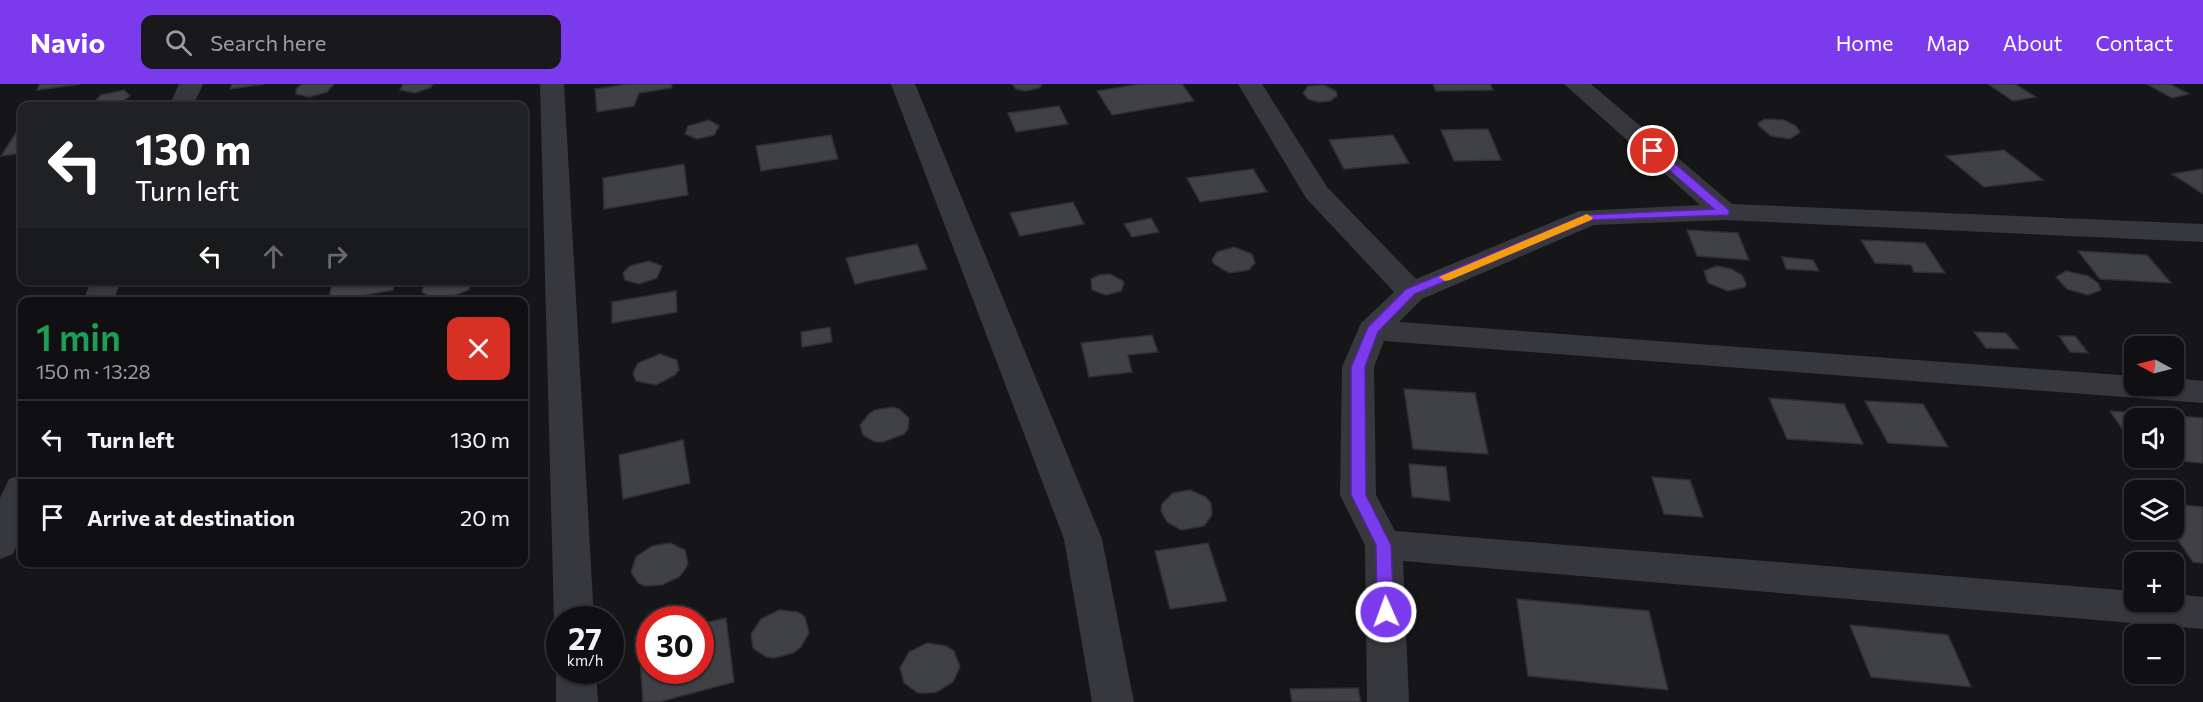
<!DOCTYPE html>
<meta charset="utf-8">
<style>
:root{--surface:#101012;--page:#19191b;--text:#f1f3f6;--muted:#9c9d9f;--line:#303032;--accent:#7c3aed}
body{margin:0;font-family:Commissioner,sans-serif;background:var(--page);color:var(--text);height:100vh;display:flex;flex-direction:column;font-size:22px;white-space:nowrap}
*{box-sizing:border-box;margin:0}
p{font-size:20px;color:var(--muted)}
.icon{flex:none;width:33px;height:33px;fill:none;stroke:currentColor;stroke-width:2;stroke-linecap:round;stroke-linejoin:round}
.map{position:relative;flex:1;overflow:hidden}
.sheet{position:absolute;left:18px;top:213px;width:510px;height:270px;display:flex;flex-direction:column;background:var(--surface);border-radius:12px;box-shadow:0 2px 4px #0004,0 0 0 2px var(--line)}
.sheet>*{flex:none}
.guide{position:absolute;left:18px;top:18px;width:510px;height:183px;border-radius:12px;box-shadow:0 2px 4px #0004,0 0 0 2px var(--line);background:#202124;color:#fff;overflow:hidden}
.needle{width:39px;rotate:277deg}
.controls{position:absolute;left:2124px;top:252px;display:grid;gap:12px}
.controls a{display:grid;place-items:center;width:60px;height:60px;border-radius:12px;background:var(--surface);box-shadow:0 2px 4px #0004,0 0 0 2px var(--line);font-size:30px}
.speed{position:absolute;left:546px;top:522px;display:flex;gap:12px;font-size:30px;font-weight:700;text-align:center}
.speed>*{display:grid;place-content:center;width:78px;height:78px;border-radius:50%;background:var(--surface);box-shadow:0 2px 4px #0004,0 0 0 2px var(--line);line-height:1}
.speed small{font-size:15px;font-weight:400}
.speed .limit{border:9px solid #d22;background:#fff;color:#111}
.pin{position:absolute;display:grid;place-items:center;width:51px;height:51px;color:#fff;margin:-26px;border:3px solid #fff;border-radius:50%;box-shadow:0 2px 6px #0007}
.me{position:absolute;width:66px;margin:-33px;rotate:358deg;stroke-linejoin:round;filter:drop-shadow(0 0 4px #0008)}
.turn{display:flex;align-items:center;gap:21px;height:126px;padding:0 18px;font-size:27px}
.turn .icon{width:78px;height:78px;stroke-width:2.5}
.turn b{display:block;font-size:42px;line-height:51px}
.lanes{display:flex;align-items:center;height:57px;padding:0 18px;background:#0003;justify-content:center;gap:30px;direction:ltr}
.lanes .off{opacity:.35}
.round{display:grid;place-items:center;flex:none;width:63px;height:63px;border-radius:12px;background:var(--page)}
.headline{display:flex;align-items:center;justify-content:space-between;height:102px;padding:0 18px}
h1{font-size:36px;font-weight:600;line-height:45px;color:#1e9e55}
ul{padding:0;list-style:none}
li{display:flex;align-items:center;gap:18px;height:78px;padding:0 18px;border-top:2px solid var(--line)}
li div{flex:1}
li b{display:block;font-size:22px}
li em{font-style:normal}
header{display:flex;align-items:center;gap:36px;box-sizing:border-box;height:84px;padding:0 30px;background:var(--accent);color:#fff}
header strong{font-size:28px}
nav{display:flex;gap:33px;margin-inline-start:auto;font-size:21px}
.search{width:420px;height:54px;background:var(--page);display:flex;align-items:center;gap:15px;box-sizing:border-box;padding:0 21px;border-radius:12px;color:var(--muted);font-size:22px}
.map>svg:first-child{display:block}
.building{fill:#404145;stroke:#303034;stroke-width:1.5}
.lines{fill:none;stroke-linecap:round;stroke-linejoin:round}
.street{fill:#37383d;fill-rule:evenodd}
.route{fill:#7c3aed;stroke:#51269a;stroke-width:1.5}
.slow{fill:#f59e0b}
</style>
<header>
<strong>Navio</strong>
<div class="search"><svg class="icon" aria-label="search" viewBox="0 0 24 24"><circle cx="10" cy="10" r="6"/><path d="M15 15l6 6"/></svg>Search here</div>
<nav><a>Home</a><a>Map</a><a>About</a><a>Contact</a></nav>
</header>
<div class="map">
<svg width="2203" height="618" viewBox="0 0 2203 618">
<rect width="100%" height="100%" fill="#161618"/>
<g class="building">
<path d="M40,0H81L37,6Z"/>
<path d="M232,0H264L230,5Z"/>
<path d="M302,0H334L327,8L309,13L296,10V5Z"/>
<path d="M433,0L430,4L415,9L400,6L403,0Z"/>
<path d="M628,0H671L672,4L639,9L634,22L597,28L595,5Z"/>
<path d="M1012,0H1042L1039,4L1025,7L1016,5Z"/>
<path d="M1140,0H1182L1194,17L1112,31L1097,7Z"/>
<path d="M1433,0H1490L1493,6L1436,7Z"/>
<path d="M1988,0H2015L2036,13L2013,17Z"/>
<path d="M2147,0H2170L2189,10L2172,14Z"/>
<path d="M1324,1L1336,7L1337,12L1330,17L1319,18L1308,15L1303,9L1308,2Z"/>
<path d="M124,6L130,12L120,19L107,22H98L93,19L101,11Z"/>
<path d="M1059,22L1068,40L1016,48L1008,29Z"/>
<path d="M1765,35L1784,36L1796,42L1800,48L1790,55L1771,52L1759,42L1758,39Z"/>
<path d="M709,36L719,42L714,51L697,55L685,50L688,42Z"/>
<path d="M22,39V69L1,72Z"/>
<path d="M1488,45L1501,76L1454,77L1441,46Z"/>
<path d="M831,51L838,75L761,87L756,62Z"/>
<path d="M1393,51L1409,79L1344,85L1329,56Z"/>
<path d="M2004,66L2043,96L1984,103L1946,72Z"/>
<path d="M684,80L688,111L604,125L603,94Z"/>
<path d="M1253,85L1267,108L1200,118L1187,94Z"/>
<path d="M2203,85V110L2172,90Z"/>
<path d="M1073,118L1084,140L1020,152L1010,129Z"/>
<path d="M1151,134L1159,148L1132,153L1124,140Z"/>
<path d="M1687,146L1738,149L1749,176L1697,172Z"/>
<path d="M1861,156L1925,159L1945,189L1914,188L1911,181L1875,179Z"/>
<path d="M917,160L927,185L855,200L846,174Z"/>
<path d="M1234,163L1252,170L1255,179L1249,186L1229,189L1214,180L1212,176L1217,168Z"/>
<path d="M2078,167L2147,171L2171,199L2100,195Z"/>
<path d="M1782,173L1813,176L1819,187L1786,185Z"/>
<path d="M649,177L662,182L657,194L639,200L625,196L623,189L630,182Z"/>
<path d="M1717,182L1731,185L1742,191L1746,200L1745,203L1728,207L1708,199L1704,187Z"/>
<path d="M2066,187L2088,192L2098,199L2101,206L2088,211L2067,205L2056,193Z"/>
<path d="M1110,190L1123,197L1124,200L1121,207L1106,211L1092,206L1091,195L1099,191Z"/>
<path d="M333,196H395L393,206L328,218Z"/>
<path d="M475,196L468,206L451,213L432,214L422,208L425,196Z"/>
<path d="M676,207L677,228L612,239V218Z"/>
<path d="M830,243L832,258L802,263L801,248Z"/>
<path d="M1974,248L2006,249L2019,265L1986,264Z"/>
<path d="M1152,251L1158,268L1128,271L1132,288L1089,293L1081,259Z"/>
<path d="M2059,252H2075L2088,269L2070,268Z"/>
<path d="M660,270L677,276L679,286L675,291L656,301L636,297L633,289L638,279Z"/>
<path d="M1404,305L1475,309L1488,370L1413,365Z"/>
<path d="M1769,314L1844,320L1863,360L1787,355Z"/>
<path d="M1865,317L1923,320L1948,363L1888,359Z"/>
<path d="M892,323L899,325L909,334L908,345L904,350L883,358H875L863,351L860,341L869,330L875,326Z"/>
<path d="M2110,327L2203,334V379L2143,374H2174V334H2134V362Z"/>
<path d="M683,356L690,399L623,415L619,371Z"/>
<path d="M1409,380L1446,383L1450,417L1412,413Z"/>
<path d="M1652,393L1690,396L1703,433L1664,430Z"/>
<path d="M1190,406L1206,413L1211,419L1212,431L1204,442L1181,446L1167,438L1161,427L1162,420L1173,409Z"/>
<path d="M2174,420L2203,423V479L2193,478L2171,446H2174Z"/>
<path d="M670,459L685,466L688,480L684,487L679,493L662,501L645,502L638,499L631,488L636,473L652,462Z"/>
<path d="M1208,459L1227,517L1170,525L1155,467Z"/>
<path d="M1517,515L1649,527L1668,606L1528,592Z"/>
<path d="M779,526L798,528L805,533L809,549L801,563L793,569L774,574L766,573L753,564L751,550L761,535Z"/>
<path d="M726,534L734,598L659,618H643L639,556L650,553V586H700V540Z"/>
<path d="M1850,541L1948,551L1971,603L1871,593Z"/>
<path d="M927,559L946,562L954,567L960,583L953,598L937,608L927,609H918L904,599L900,584L909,568Z"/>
<path d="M1358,604L1361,618H1292L1290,605Z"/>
</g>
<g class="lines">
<g class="street">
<path d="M179,0H203L193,22H169Z"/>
<path d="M540,0H564L594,536H560V546L554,536Z"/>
<path d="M891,0H915L1102,455L1134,618H1092L1064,455Z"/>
<path d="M1238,0H1262L1327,103L1416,195L1579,127L1700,121L1564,0H1591L1732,120L2203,140V158L1725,136L1594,141L1422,215L1399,238L2134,292V302H2174V294L2203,297V319L1384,257L1374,283L1376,411L1395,447L2134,507V518H2174V510L2203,513V545L1403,477L1409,618H1367L1365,461L1340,411L1342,283L1361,239L1394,208L1306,114Z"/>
<path d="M91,196H121L113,218H83Z"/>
<path d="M22,391V450L13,470L0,475V414L9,395Z"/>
<path d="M560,578V586H596L598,618H556V586Z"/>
</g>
</g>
<path class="route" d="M1649,64H1657L1729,126V131L1591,136L1415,210L1378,248L1365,283L1366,411L1391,461L1394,528L1391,533H1380L1377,528L1376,461L1351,411V283L1368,243L1406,205L1585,131L1714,125L1649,69Z"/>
<path class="slow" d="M1587,130L1593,134L1591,136L1450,196L1445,197L1439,193Z"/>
</svg>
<div class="controls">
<a><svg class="needle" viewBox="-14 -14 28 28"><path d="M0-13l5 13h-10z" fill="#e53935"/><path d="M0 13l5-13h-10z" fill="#9c9d9f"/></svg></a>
<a><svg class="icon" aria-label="sound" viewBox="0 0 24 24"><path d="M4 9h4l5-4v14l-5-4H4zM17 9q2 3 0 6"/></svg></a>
<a><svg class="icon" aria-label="layers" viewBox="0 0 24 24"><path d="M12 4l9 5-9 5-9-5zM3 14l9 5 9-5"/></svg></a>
<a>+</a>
<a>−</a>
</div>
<div class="speed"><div>27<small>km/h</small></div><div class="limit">30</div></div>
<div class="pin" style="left:1653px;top:67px;background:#d93025"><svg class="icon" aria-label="arrive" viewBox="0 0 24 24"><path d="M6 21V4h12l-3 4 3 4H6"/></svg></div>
<svg class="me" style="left:1386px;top:528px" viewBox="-20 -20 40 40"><circle r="17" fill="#7c3aed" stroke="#fff" stroke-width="3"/><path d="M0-11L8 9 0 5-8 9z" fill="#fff"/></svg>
<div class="guide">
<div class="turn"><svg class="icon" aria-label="left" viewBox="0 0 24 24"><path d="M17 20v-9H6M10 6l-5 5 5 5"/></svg><div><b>130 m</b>Turn left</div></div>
<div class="lanes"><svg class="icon" aria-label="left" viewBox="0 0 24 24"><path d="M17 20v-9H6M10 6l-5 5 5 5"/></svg><svg class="icon off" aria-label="ahead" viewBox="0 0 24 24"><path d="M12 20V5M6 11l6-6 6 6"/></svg><svg class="icon off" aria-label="right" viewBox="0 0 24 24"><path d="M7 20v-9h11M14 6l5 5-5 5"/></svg></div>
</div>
<section class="sheet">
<div class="headline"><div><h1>1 min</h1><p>150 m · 13:28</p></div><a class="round" style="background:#d93025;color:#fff"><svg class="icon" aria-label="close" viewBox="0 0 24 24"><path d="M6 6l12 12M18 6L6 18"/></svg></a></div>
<ul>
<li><svg class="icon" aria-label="left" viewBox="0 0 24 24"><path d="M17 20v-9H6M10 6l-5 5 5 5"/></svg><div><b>Turn left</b></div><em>130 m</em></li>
<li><svg class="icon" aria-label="arrive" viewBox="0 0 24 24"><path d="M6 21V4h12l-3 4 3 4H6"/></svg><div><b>Arrive at destination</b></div><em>20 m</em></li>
</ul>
</section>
</div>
